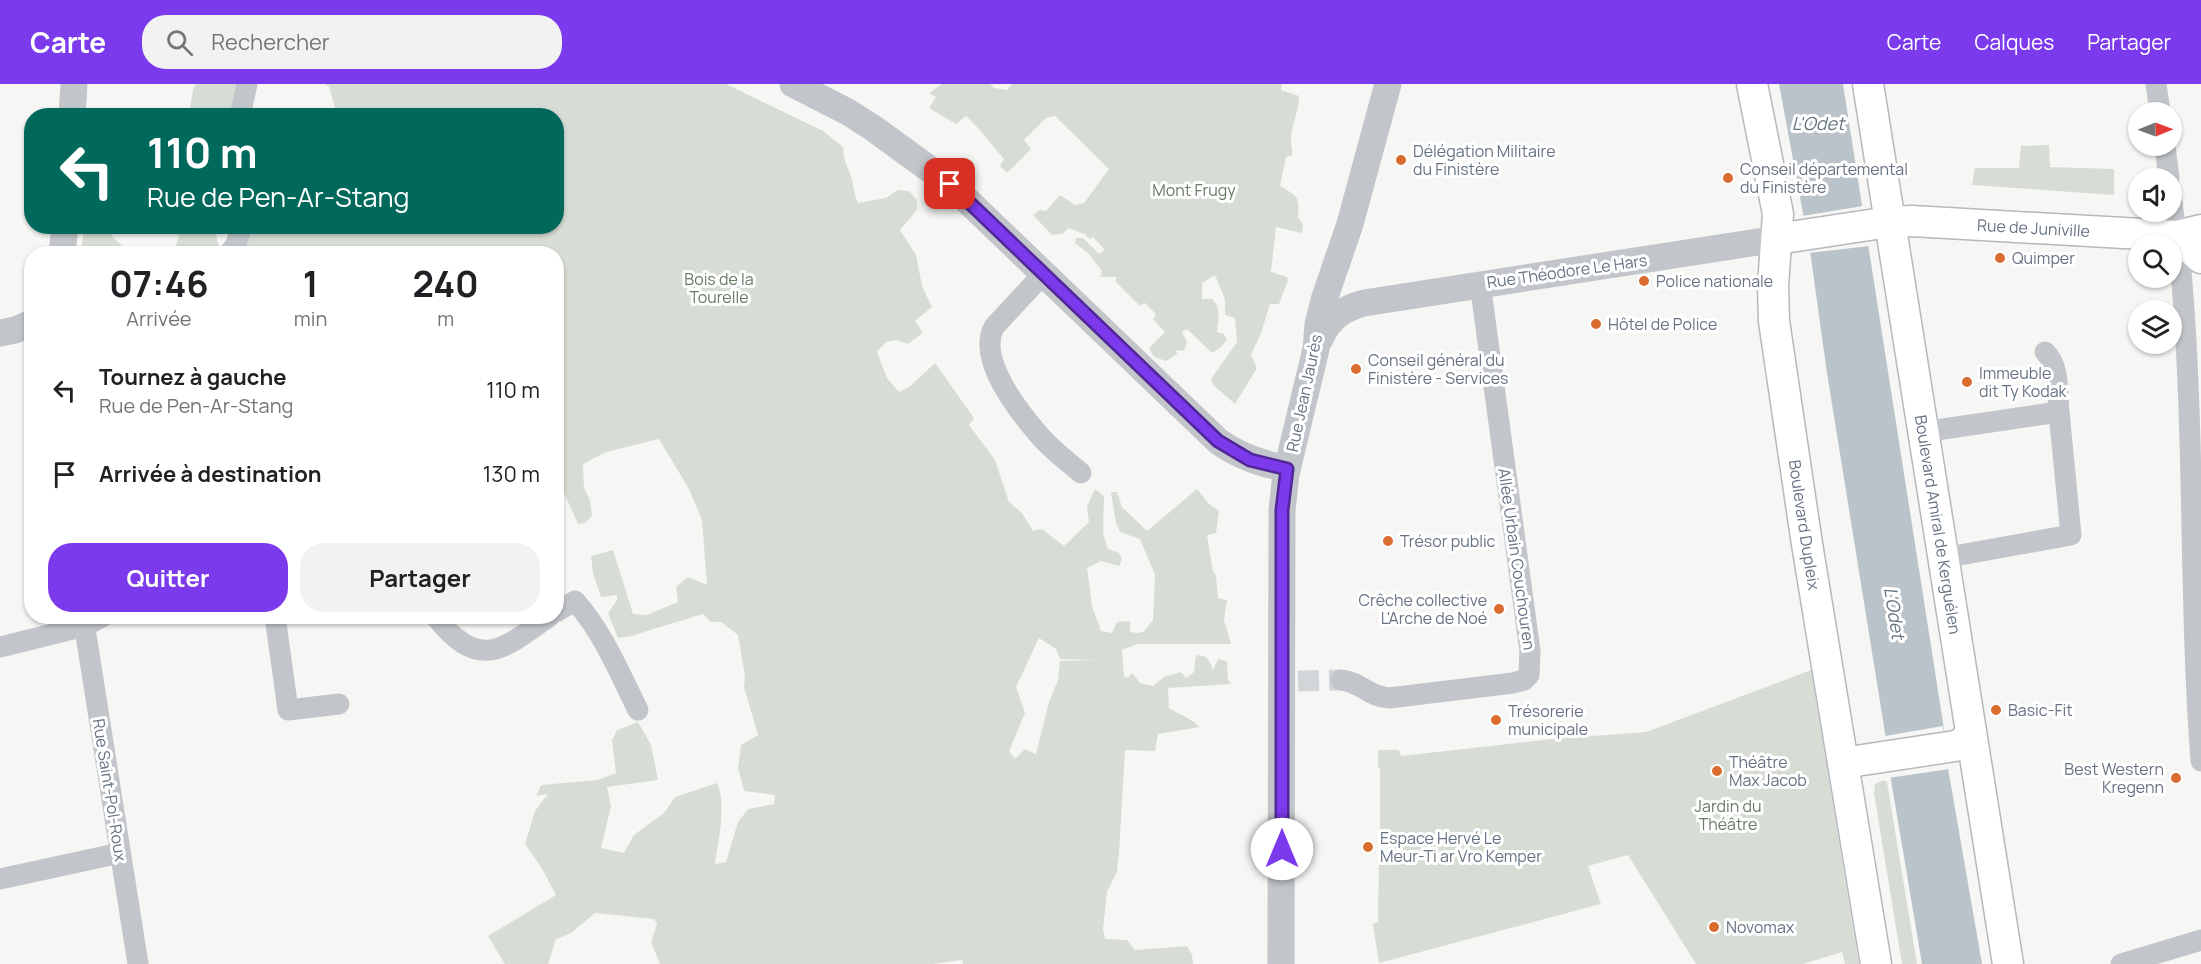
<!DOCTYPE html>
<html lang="fr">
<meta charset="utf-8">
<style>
:root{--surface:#fff;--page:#f2f2f2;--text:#202124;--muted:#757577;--accent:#7c3aed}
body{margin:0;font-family:Manrope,sans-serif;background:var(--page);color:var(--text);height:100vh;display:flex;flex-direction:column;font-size:22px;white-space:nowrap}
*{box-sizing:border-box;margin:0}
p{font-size:20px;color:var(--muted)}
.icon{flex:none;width:33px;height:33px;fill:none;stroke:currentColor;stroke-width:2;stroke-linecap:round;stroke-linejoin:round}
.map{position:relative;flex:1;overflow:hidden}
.panel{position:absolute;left:24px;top:162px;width:540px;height:378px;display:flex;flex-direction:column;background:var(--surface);border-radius:24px;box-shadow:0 2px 4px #0004}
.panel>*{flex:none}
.banner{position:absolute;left:24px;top:24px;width:540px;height:126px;border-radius:24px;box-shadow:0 2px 4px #0004;background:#00695c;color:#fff;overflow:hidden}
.needle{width:39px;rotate:89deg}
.fabs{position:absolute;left:2128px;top:18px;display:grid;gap:12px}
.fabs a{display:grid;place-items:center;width:54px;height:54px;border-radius:50%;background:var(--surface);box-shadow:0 2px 4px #0004;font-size:30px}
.pin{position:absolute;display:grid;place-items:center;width:51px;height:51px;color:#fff;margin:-26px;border-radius:12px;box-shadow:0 3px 9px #0006}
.me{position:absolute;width:66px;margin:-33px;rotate:0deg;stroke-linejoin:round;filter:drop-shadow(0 0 4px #0008)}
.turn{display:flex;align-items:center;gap:21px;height:126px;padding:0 24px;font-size:27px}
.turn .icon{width:78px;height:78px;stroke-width:2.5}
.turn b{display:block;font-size:42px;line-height:51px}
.eta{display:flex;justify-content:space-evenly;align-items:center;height:102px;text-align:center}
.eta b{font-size:36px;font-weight:700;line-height:42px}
.primary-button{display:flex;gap:12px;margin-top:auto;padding:12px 24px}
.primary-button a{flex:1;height:69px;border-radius:24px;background:var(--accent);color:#fff;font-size:24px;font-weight:700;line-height:69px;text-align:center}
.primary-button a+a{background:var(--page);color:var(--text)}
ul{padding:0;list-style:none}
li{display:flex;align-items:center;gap:18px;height:84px;padding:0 24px}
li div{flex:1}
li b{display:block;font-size:22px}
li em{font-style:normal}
header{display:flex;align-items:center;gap:36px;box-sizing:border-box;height:84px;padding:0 30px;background:var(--accent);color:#fff}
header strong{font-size:28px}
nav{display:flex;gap:33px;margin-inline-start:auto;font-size:21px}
.search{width:420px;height:54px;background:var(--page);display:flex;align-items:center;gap:15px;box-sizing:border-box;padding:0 21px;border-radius:24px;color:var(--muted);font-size:22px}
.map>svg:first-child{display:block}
.green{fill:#d7ddd5;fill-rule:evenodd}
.water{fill:#bac3c9}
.pier{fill:#f6f7f4}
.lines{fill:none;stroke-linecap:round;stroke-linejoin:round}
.minor-tunnel{stroke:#d2d6d8;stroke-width:21;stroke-dasharray:21 10;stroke-linecap:butt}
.secondary-casing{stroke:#b5b8bd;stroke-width:33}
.minor{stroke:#c2c5c9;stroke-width:21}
.tertiary{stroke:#c2c5c9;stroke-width:27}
.secondary{stroke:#fff;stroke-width:30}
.route-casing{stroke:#51269a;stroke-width:15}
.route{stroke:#7c3aed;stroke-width:10}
.poi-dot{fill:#db6c2f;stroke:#fff;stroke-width:2}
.labels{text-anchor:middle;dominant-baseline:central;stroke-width:6;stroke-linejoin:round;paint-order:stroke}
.poi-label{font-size:16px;fill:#677383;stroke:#fff;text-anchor:start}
.park-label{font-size:16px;fill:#677b65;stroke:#fff}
.street-label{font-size:16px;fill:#677383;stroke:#fff}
.water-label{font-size:18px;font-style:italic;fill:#63747f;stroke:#fff}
</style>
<header>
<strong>Carte</strong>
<div class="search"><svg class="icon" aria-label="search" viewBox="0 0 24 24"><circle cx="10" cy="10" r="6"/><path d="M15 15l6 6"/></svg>Rechercher</div>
<nav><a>Carte</a><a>Calques</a><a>Partager</a></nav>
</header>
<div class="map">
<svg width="2201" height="880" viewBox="0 0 2201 880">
<rect width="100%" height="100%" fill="#f6f7f4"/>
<g class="green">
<path d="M196,0H239L237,31L189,32L193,5Z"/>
<path d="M325,0H726L823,47L843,63C844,80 848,81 852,96C854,104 854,111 858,119L886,114L898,106L909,107L917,116V126L900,146L916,171L922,202L932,223L915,237L923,249L908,260L896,256L886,258L877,268L887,294L899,308L909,303L935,279L974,334L969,341L995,376L1009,418L1022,429L1033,447L1042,445L1064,462L1089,438L1087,422L1095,405L1104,412L1103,449L1108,465L1119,469L1122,475L1119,482L1101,477L1087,484L1092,522L1101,547L1112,549L1117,538L1130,537V548L1137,549L1143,548L1153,536L1155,491L1140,455L1120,448L1116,439L1111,408H1117L1122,423L1147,447L1197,405L1209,420L1219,427L1216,449L1207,451L1213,487L1216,491L1218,514L1227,516L1224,536L1231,560H1138L1122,566L1124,592L1128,594L1132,589L1140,599L1153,602L1164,593L1181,588L1186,594L1194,588L1196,571C1208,572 1209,575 1213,586L1218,575L1227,577L1228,596L1231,600L1168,604L1169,624C1180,631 1191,634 1200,643L1158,650L1155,667L1125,666L1119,769L1117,788L1107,808L1103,845L1105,855L1127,856L1135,866L1187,862L1192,871L1193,880H963L962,876L933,880H660L651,858L657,840L654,835L595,829L571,849L556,855L548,880H505L488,852L556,811L541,783L525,760L535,727L548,710L536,712L541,701L598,696L616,689L612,656L617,646L638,638L651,661L658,696L607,703L611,722L601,764L624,769L634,751L664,729L675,713L717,699C727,719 718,758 715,780L726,778L738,738L748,725L774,720L775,711L744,707L738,684L741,661L758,651L744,603L745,592L738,551L721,538H711L703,530L631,552L618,554L608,529L617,516V511L601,513L593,489L591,472L613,466L633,530L647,531L678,518L676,503L688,493L707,501L702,436L689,405L659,355L606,368L583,380L584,404L590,416L592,432L585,439L578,440L557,393L556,170H236L255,143L556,142V32L337,31L329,3ZM1039,554L1056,565L1060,575L1096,576L1060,577L1058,596L1049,618L1036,670L1025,665L1015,675L1009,667L1025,629L1016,603Z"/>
<path d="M942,0H990L994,4L1007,6L1012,0H1282L1281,6L1299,12C1299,26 1293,38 1291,52C1290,58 1293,64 1292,71L1286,73L1280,102C1297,112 1300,112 1298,133L1303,140L1302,149L1276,143L1271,188L1287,193L1288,196L1279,220H1270L1261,249L1251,271L1257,284L1235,320L1213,301L1211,295L1237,258L1235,234L1225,231V215L1215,191L1202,199V215H1212C1222,223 1218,237 1217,248L1224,250L1227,256L1220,264L1212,269L1187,245L1182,248L1187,258L1184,267L1176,266L1177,270L1166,277L1154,273L1149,264L1165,248L1153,235L1156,230L1145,219L1140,222L1115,197L1117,193H1100L1102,187L1089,170L1075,159L1076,154H1083L1099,170L1105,166L1093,153L1090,155L1084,150L1068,144L1063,150L1052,151L1033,131L1040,126L1046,127L1060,111L1075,121L1084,119L1109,85L1055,32L1046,34L1024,56L1031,65L1007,89L1000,82L1004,75C991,60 980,45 966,32L956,40L929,24L936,13L929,9Z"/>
<path d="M2049,61L2050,83L2114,85V111L1972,101L1975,84H2019L2021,62Z"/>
<path d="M84,143H107C111,154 121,159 128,169H81Z"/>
<path d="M182,143H216L215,148L221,169L173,170Z"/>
<path d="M1811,586L1859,880H1845L1842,868L1803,880H1696L1628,771L1588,782L1601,820L1379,879L1373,840L1378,838L1379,776H1389L1392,770V760L1388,755H1380V685L1378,683V666H1399L1401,672L1552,655L1646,648Z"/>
<path d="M1883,696L1887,698L1917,880H1902L1874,709L1875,700Z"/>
</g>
<path class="water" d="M1779,0H1843L1944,645L1948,684L1982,880H1922L1891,696L1886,655L1827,289L1810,167Z"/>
<g class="pier">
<path d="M1863,122L1869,162L1809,169L1802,132Z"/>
<path d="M1943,642L1949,685L1888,694L1885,652Z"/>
</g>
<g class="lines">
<path class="minor-tunnel" d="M1298,597L1341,596"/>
<g class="secondary-casing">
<g id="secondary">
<path id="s1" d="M1752,0L1778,130L1773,202L1774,237L1807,460L1876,880"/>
<path id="s2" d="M1868,0L2008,880"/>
<path d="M2177,152L2201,174"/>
<path id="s3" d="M1777,155L1889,138L1912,137L2177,152L2201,146"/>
<path d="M1843,679L1955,662L1963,659L1971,648"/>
</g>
</g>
<g class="minor">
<path d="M2156,0L2160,28"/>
<path d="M240,32L247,0"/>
<path d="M2165,62L2169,94"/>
<path d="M2172,118C2175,145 2180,172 2182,199C2195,358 2189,518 2201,677"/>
<path d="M229,170L236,160L242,142"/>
<path d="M1043,190L994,243C977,275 1019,328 1040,352C1052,366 1067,377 1081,389"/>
<path d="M2045,268C2060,282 2057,308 2059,328"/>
<path d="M1923,348L2059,328L2071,451L1943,474"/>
<path d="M556,528L575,517C603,548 619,588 638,626"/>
<path d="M83,532L138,880"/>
<path d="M275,532L288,626L339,620"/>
<path d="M435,532C480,589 503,565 550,532"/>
<path d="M0,563L85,542L104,532"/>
<path d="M1341,596C1361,598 1369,613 1389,614L1513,599L1524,596L1529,591L1530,567L1480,199"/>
<path d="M0,795L120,769"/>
<path d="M2121,880L2201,856"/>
</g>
<g class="tertiary">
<path d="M793,0L848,28L873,44L950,100L1218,357C1240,373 1261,379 1287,385"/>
<path d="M72,32L74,0"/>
<path d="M62,170L65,142"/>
<path d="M0,249L15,246L32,239"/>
<path d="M1320,255C1329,234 1342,225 1364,219L1777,155"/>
<path d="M1281,880L1282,426L1286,390L1316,265L1318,240L1325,213L1350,140L1388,0"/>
</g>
<use href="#secondary" class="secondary"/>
</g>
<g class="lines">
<g class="route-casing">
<path id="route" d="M950,100L1218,357L1250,376L1287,385L1282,426V765"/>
</g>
<use href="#route" class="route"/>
</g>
<g class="poi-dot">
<circle cx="1401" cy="76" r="6"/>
<circle cx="1728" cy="94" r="6"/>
<circle cx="2000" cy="174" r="6"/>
<circle cx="1644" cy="197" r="6"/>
<circle cx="1596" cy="240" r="6"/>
<circle cx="1356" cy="285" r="6"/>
<circle cx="1967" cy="298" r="6"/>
<circle cx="1388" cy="457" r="6"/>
<circle cx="1499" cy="525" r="6"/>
<circle cx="1996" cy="626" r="6"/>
<circle cx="1496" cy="636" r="6"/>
<circle cx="1717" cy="687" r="6"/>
<circle cx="2176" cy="694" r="6"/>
<circle cx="1368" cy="763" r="6"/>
<circle cx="1714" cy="843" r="6"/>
</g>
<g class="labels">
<g class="poi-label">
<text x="1413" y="67">Délégation Militaire<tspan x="1413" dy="18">du Finistère</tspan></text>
<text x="1740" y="85">Conseil départemental<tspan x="1740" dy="18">du Finistère</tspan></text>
<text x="2012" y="174">Quimper</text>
<text x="1656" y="197">Police nationale</text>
<text x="1608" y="240">Hôtel de Police</text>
<text x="1368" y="276">Conseil général du<tspan x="1368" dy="18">Finistère - Services</tspan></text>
<text x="1979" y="289">Immeuble<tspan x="1979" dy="18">dit Ty Kodak</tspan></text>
<text x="1400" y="457">Trésor public</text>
<text x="1487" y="516" text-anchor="end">Crêche collective<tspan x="1487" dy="18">L'Arche de Noé</tspan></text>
<text x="2008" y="626">Basic-Fit</text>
<text x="1508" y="627">Trésorerie<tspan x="1508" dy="18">municipale</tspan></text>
<text x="1729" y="678">Théâtre<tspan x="1729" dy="18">Max Jacob</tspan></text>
<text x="2164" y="685" text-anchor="end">Best Western<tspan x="2164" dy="18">Kregenn</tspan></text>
<text x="1380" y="754">Espace Hervé Le<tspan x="1380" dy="18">Meur-Ti ar Vro Kemper</tspan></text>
<text x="1726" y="843">Novomax</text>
</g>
<g class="park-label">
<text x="1194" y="106">Mont Frugy</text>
<text x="719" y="195">Bois de la<tspan x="719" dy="18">Tourelle</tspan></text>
<text x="1728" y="722">Jardin du<tspan x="1728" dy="18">Théâtre</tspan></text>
</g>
<g class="street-label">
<text stroke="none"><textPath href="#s3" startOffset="258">Rue de Juniville</textPath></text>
<text transform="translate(1567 187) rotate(-8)">Rue Théodore Le Hars</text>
<text transform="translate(1304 309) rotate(-78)">Rue Jean Jaurès</text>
<text stroke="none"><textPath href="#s1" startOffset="446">Boulevard Dupleix</textPath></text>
<text stroke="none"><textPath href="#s2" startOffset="446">Boulevard Amiral de Kerguélen</textPath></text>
<text transform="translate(1517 475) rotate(82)">Allée Urbain Couchouren</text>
<text transform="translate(110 706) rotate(81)">Rue Saint-Pol-Roux</text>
</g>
<g class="water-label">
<text x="1818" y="39">L'Odet</text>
<text transform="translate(1895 529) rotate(81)">L'Odet</text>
</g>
</g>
</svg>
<div class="fabs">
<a><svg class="needle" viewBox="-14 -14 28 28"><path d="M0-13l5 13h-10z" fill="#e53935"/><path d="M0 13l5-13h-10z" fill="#757577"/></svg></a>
<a><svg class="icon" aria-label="sound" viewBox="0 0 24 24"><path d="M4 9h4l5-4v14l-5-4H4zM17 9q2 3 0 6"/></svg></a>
<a><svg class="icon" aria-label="search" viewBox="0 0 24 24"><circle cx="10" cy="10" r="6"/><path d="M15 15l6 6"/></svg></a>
<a><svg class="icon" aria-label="layers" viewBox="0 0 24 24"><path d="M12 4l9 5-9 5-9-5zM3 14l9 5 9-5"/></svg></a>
</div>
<div class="pin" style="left:950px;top:100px;background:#d93025"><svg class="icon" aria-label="arrive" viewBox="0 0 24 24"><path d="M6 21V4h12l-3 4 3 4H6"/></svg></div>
<svg class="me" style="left:1282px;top:765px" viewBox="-20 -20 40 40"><circle r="19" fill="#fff"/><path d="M0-13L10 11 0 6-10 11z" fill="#7c3aed"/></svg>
<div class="banner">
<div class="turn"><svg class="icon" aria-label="left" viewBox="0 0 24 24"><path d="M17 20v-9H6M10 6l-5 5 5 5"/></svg><div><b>110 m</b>Rue de Pen-Ar-Stang</div></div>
</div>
<section class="panel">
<div class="eta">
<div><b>07:46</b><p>Arrivée</p></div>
<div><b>1</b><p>min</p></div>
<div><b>240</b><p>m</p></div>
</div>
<ul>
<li><svg class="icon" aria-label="left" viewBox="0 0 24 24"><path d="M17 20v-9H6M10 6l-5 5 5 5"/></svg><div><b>Tournez à gauche</b><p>Rue de Pen-Ar-Stang</p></div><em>110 m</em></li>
<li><svg class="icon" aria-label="arrive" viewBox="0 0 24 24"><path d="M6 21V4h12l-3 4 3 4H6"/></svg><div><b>Arrivée à destination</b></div><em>130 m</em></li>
</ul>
<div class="primary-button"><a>Quitter</a><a>Partager</a></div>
</section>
</div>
